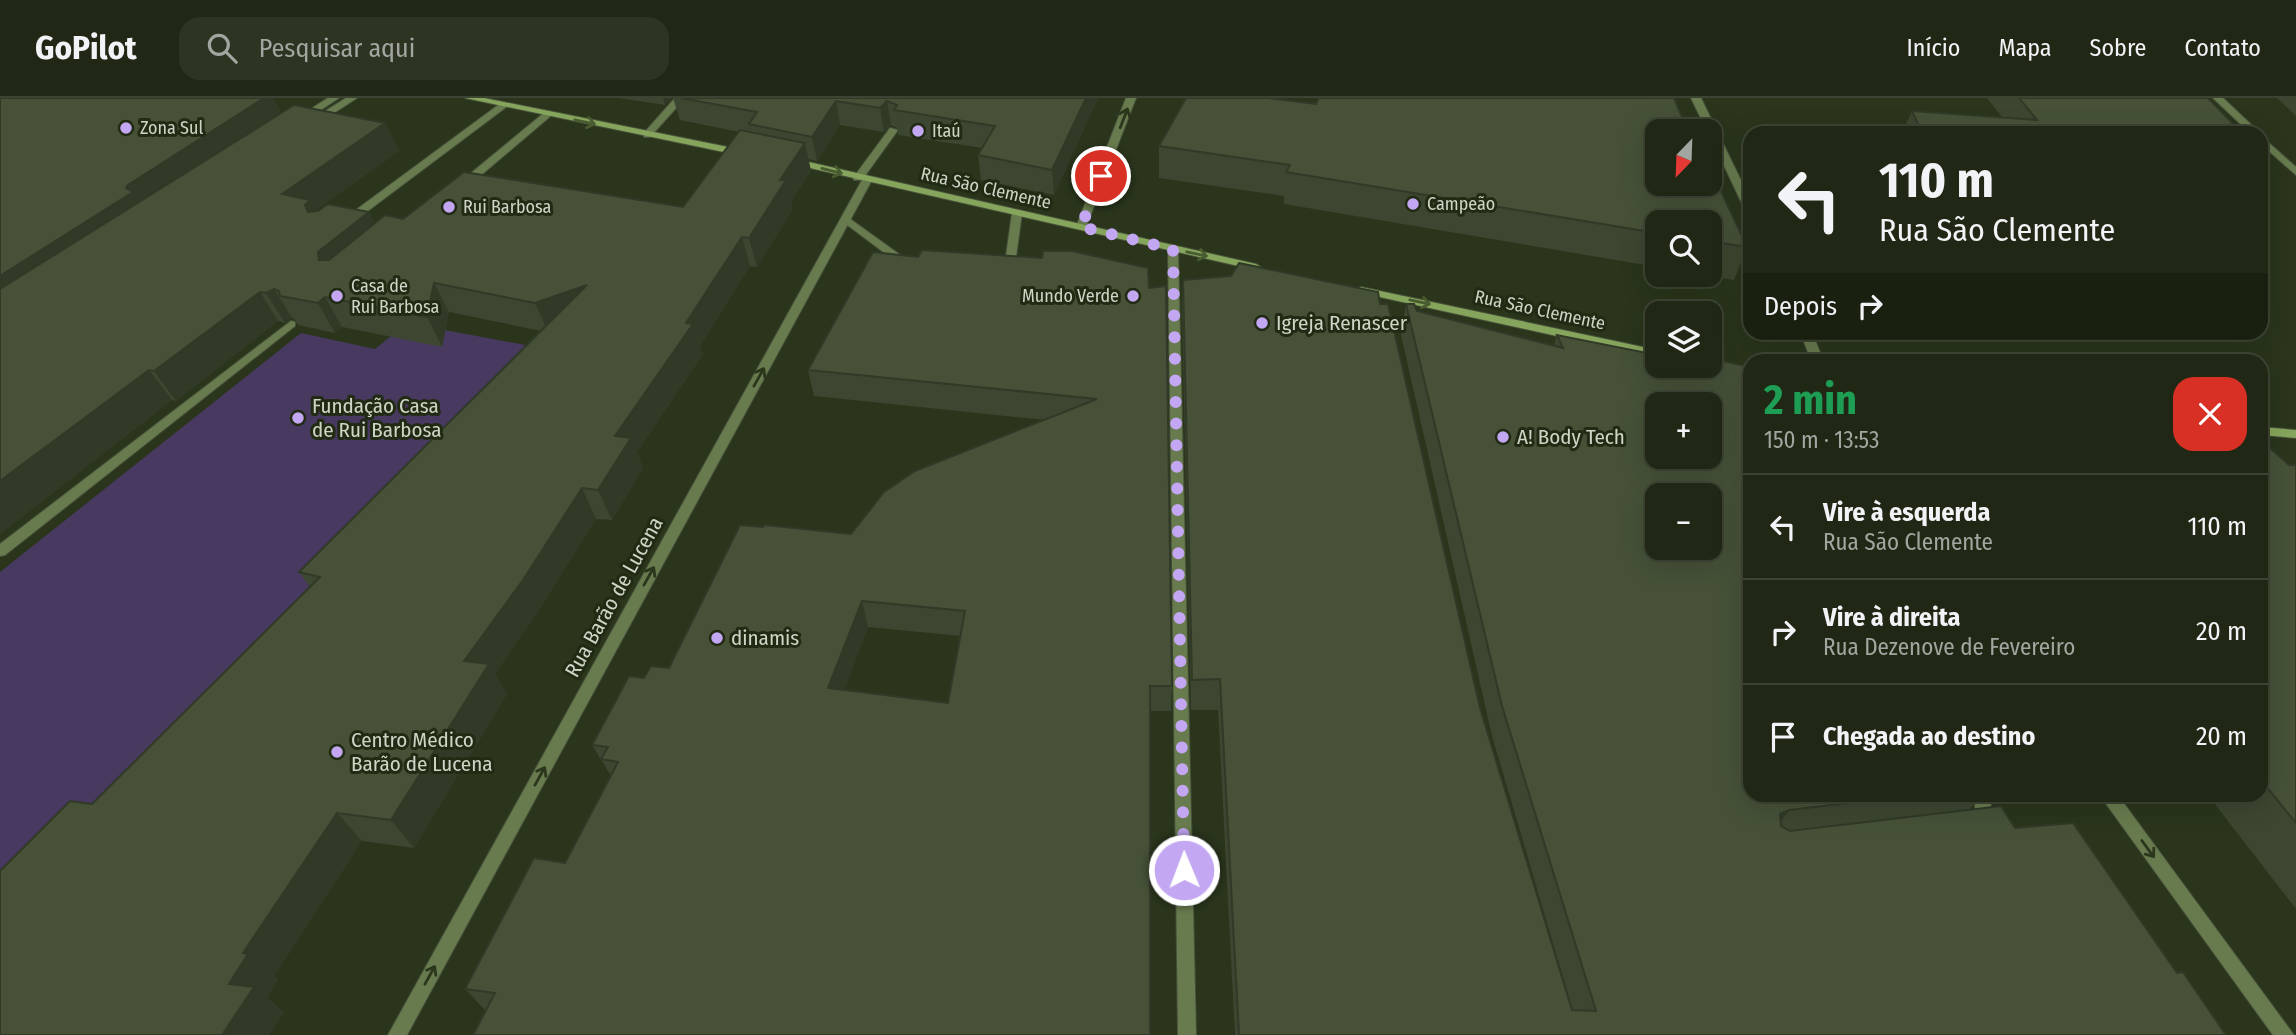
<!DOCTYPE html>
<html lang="pt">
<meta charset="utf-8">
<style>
:root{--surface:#202815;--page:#2d3422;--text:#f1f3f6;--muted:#a2a6a0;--line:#3d4434}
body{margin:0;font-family:"Fira Sans Condensed",sans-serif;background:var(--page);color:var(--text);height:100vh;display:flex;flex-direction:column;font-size:26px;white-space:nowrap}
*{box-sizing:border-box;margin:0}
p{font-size:23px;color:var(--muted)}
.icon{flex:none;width:38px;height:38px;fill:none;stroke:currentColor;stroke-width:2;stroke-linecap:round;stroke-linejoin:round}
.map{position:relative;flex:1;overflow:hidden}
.sheet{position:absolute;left:1743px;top:256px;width:525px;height:448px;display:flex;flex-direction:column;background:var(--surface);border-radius:21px;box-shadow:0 7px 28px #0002,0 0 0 2px var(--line)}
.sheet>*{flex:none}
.hud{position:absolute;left:1743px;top:28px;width:525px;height:214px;border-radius:21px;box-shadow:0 7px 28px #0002,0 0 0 2px var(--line);background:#202815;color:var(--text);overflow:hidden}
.needle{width:46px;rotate:203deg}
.buttons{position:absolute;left:1645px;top:21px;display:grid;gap:14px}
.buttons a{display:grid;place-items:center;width:77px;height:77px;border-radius:14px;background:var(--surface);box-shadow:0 7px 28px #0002,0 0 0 2px var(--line);font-size:35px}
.pin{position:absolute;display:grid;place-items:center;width:60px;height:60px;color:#fff;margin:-30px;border:4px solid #fff;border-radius:50%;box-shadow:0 2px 7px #0007}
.me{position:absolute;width:77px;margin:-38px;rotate:359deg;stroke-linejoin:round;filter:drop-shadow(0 0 5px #0008)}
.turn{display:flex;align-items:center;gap:24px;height:147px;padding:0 21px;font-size:32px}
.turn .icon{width:91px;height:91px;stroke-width:2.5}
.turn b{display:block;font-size:49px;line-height:60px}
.then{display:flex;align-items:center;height:66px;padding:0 21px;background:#0003;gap:14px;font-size:26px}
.round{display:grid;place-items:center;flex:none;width:74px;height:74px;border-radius:21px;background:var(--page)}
.overview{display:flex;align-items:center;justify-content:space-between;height:119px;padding:0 21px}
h1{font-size:42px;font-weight:700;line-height:52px;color:#1e9e55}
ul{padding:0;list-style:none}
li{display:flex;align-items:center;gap:21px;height:105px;padding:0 21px;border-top:2px solid var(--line)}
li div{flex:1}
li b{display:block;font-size:26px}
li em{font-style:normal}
header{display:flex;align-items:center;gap:42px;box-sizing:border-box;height:98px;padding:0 35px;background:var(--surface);border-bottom:2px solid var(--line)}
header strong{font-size:33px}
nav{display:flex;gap:38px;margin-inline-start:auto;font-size:24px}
.search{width:490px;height:63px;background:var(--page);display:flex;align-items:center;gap:18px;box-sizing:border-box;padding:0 24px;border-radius:21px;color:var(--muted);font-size:26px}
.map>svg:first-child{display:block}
.green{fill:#483960}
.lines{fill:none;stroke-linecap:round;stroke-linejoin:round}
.service-casing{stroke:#48523b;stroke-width:2}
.minor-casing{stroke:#48523b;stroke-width:2}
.secondary-casing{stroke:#48523b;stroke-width:2}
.service{fill:#687b4e;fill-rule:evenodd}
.minor{fill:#687b4e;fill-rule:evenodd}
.secondary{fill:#86a55c;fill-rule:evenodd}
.wall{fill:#3c4630;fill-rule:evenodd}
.shaded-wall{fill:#313927}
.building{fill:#465138;stroke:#313927;stroke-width:2;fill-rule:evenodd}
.oneway{stroke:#2c361c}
.oneway2{stroke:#495b30}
.route{stroke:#c3a7f2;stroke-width:12;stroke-dasharray:0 21.6}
.poi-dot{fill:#c3a7f2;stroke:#212a13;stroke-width:2.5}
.labels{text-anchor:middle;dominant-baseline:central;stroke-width:6;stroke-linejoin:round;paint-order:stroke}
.far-poi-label{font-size:18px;fill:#ced5c7;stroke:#212a13;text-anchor:start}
.far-street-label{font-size:18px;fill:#ced5c7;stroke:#212a13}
.poi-label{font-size:21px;fill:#ced5c7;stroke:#212a13;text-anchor:start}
.street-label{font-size:21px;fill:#ced5c7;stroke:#212a13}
</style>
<header>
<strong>GoPilot</strong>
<div class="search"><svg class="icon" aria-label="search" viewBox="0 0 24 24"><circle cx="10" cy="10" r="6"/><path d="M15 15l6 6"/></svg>Pesquisar aqui</div>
<nav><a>Início</a><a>Mapa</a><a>Sobre</a><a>Contato</a></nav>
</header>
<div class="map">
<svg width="2296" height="937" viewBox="0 0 2296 937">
<rect width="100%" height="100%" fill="#2a351c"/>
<path class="green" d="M407,225L557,253L0,837V474L301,235L375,251Z"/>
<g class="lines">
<g class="service-casing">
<g id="service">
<path d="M328,0H339L304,23H298V19Z"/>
<path d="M501,5L509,7L353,124H345V120Z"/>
<path d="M545,14L553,16L467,89H459V85Z"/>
<path d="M890,30L898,32L862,82H854L853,80Z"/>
<path d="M1017,112L1022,115L1016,159L1002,172H994V168L1006,158L1012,115Z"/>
<path d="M846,118L910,164V168H902L842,123V119Z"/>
<path d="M291,223L295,224V228L5,457L0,458V446Z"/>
</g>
</g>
<g class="minor-casing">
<g id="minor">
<path d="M346,0H357L317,26H311V22Z"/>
<path d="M675,0H685L650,39H644V35Z"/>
<path d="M1126,0H1136L1086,129L1085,131H1077L1076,129Z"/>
<path d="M1691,0H1701L1750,101V115L1745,112L1710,38V33H1707Z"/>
<path d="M2213,0H2223L2260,35H2250Z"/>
<path d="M2261,38L2296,69V77L2261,46Z"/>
<path d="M867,79L872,82L407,937H388L862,82Z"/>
<path d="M1173,148L1178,151L1196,937H1178L1168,151Z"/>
<path d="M1800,234H1812L1823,262H1811Z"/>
<path d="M1975,696H1991C1991,712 1992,724 1975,730L1969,728L1967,723L1975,713Z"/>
<path d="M2099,696H2117L2294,937H2273Z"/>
</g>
</g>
<g class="secondary-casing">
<g id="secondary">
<path d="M465,0H484L743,52L748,55L743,58Z"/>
<path d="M791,60L1256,166L1261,169L1256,172L788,65L786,63Z"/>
<path d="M1361,189L1657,252V260L1357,194L1355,192Z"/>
<path d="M2261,329L2296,332V340L2261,337Z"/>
</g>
</g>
<use href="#service" class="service"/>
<use href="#minor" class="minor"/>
<use href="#secondary" class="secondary"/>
</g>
<g class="wall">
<path d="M0,0H273L281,15L385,25L399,53L316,112L369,114L375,126L403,121L683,109L739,34L680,22L673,0H1098L1054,97L981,82L978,57L982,50L898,37L897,30L891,27L884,34L840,27L817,63L808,61L811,73L791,104L793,111L757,169L750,168L700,248L703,256L637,354L643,370L612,422L596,421L539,512L495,576L507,596L414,750L362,743L274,878L278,882L267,900L284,914L269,937H0L92,706L310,489L299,474L541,233L449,214L442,249L342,229L335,235L298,227L294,221L292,220L285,225L278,223L176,303L172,302L0,436Z"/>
<path d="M619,0H672L665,7Z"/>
<path d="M1987,0H2208L2242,35H1902L1912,13L2002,19Z"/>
<path d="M2277,0H2296V18Z"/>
<path d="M1316,6L1688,33L1747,149L1734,182L1703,177H1710V124H1657V169L1284,106V98L1159,80V48Z"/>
<path d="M1183,182L1480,610L1572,910L1492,638L1401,237L1406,206L1417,213L1554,247L1557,237L1657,257L1750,696H1983L1970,711L2015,730L2177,875L2226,937H1235L1218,612H1191L1182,212Z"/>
<path d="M1149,190L1172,588L1171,613H1150L485,912L465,891L565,765L611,678L592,647L644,580L669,570L851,436L1045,322L814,298L808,272ZM868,529L960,538L948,605L844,592Z"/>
<path d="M2261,342L2289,367H2296V811L2207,696H2261Z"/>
</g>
<g class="shaded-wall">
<path d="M264,0H273L285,24L0,223V178L128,87Z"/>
<path d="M663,0H671L665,7Z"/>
<path d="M1086,0H1098L1054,97L1052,72Z"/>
<path d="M836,3L840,27L817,63L812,39Z"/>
<path d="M887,3L891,27L884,34L880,10Z"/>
<path d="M385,25L399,53L316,112L326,131L282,96Z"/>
<path d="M805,45L811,73L791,104L793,111L757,169L749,140L780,82Z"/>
<path d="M369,114L384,143L334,183L319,162L318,154Z"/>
<path d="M742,139L750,168L700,248L703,256L637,354L643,370L612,422L598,392L615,338L686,225Z"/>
<path d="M434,185L449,214L442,249L427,219Z"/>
<path d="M587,187L548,234L535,205Z"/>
<path d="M274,191L292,220L285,225L266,195Z"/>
<path d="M260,194L278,223L176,303L154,273Z"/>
<path d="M325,199L342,229L335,235L318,205Z"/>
<path d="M149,272L172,302L0,436V383Z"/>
<path d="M582,390L596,421L539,512L495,576L507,596L414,750L391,722L464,563Z"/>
<path d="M862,503L868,529L836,615L828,590Z"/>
<path d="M1789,712L1769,740L1780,716Z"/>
<path d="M337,715L362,743L274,878L278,882L267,900L284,914L269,937H222L229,886L243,855Z"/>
</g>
<g class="building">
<path d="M0,0H264L128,87L126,90L133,94L0,178Z"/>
<path d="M681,0H1086L1052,72L978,57L995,28L894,12L897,7L887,3L880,10L836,3L812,39L749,26L757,14Z"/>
<path d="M1186,0H1269L1316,6L1319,0H1674L1688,33H1657V86H1710V69L1747,149L1710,143V124H1657V135L1286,74L1290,67L1159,48Z"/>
<path d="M2019,0H2208L2242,35H1922L1912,13L2037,22Z"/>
<path d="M294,7L385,25L282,96L310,102L305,107L308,114L318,113L328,106L369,114L318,154L319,162H329L385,117L403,121L464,74L683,109L740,32L805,45L780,82H786L749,140L742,139L686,225L693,226L615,338L631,340L598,392L582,390L523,482L464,563L489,566L391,722L337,715L243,855L248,856L229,886L254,889L222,937H0V773L70,703L92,706L320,479L299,474L587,187L535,205L434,185L427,219L325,199L318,205L280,198L279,193L274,191L266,195L260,194L154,273L149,272L0,383V191Z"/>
<path d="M922,152L1042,160L1043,153H1072L1148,170L1149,190L1166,188L1172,588H1150V937H473L495,895L465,891L534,760L565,765L618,664L601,661L608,649L592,647L629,578L644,580L651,568L669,570L740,427L763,429L765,427L851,436L884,394L915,373L1097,301L808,272L873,154L918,159ZM862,503L965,513L948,605L828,590Z"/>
<path d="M1239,165L1378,194L1380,206H1388L1480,610L1572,912L1596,913L1502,608L1406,206H1414L1417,213L1563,250L1557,237L1657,257V268H1710V260L1750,269V696H1926L1789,712L1780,716L1781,728L1790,733L2001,708L2015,730L2073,725L2177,875L2183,874L2226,937H1239L1220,581L1192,582L1183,182L1231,178ZM1657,306H1710V359H1657ZM1657,397H1710V450H1657Z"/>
<path d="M2261,342L2289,367H2296V725L2261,682Z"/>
</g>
<defs><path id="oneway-shaft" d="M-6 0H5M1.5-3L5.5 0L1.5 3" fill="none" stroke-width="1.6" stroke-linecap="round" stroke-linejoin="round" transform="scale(1.75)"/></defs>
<g class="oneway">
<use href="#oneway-shaft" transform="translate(1124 20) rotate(-69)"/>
<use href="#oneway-shaft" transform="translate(759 279) rotate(-61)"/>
<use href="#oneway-shaft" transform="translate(649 478) rotate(-61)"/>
<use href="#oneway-shaft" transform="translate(540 678) rotate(-61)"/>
<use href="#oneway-shaft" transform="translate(2148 751) rotate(54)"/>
<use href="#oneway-shaft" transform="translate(430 877) rotate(-61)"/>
</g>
<g class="oneway2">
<use href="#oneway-shaft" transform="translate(585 24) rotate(12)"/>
<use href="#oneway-shaft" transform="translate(832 73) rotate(14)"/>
<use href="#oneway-shaft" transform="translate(1197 156) rotate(12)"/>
<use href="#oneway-shaft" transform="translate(1420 204) rotate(12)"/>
</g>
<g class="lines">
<path class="route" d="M1101,78L1081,129L1173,151L1184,772"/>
</g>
<g class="poi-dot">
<circle cx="126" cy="30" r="7"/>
<circle cx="918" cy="33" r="7"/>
<circle cx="1413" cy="106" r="7"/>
<circle cx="449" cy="109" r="7"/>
<circle cx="337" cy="198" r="7"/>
<circle cx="1133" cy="198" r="7"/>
<circle cx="1262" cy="225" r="7"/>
<circle cx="298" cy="320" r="7"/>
<circle cx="1503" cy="339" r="7"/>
<circle cx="717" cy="540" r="7"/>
<circle cx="337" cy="654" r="7"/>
</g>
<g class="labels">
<g class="far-poi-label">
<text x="140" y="30">Zona Sul</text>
<text x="932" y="33">Itaú</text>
<text x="1427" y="106">Campeão</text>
<text x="463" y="109">Rui Barbosa</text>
<text x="351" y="188">Casa de<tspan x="351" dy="21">Rui Barbosa</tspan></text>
<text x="1119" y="198" text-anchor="end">Mundo Verde</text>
</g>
<g class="far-street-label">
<text transform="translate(986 90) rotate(13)">Rua São Clemente</text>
<text transform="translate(1540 212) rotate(12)">Rua São Clemente</text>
</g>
<g class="poi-label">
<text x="1276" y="225">Igreja Renascer</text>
<text x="312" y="308">Fundação Casa<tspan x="312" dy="24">de Rui Barbosa</tspan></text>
<text x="1517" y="339">A! Body Tech</text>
<text x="731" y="540">dinamis</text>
<text x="351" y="642">Centro Médico<tspan x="351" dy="24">Barão de Lucena</tspan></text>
</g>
<g class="street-label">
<text transform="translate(614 499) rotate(-61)">Rua Barão de Lucena</text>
</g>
</g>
</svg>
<div class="buttons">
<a><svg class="needle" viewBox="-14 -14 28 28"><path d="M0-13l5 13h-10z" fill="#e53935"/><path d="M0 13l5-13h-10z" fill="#a2a6a0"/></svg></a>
<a><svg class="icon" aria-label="search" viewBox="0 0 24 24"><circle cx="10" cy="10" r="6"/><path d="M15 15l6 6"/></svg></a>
<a><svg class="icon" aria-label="layers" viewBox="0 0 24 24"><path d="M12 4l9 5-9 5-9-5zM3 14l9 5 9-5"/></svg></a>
<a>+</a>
<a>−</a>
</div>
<div class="pin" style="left:1101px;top:78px;background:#d93025"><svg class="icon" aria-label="arrive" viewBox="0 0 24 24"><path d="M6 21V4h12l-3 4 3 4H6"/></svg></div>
<svg class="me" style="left:1184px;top:772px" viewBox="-20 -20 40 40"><circle r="17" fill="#c3a7f2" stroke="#fff" stroke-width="3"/><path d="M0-11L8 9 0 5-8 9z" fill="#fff"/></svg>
<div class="hud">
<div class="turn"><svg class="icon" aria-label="left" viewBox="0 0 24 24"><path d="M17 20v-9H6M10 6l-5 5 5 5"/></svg><div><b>110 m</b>Rua São Clemente</div></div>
<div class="then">Depois<svg class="icon" aria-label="right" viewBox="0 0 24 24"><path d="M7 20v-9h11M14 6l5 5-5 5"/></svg></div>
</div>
<section class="sheet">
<div class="overview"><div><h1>2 min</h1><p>150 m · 13:53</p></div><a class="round" style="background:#d93025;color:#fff"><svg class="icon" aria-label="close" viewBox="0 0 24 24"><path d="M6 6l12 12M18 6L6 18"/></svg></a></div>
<ul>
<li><svg class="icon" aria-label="left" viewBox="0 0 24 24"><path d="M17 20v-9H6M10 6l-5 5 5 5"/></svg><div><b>Vire à esquerda</b><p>Rua São Clemente</p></div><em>110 m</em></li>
<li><svg class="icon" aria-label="right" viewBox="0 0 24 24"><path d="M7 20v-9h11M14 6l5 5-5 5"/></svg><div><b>Vire à direita</b><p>Rua Dezenove de Fevereiro</p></div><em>20 m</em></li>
<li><svg class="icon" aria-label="arrive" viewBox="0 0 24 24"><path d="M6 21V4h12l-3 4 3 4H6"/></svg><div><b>Chegada ao destino</b></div><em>20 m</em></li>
</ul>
</section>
</div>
